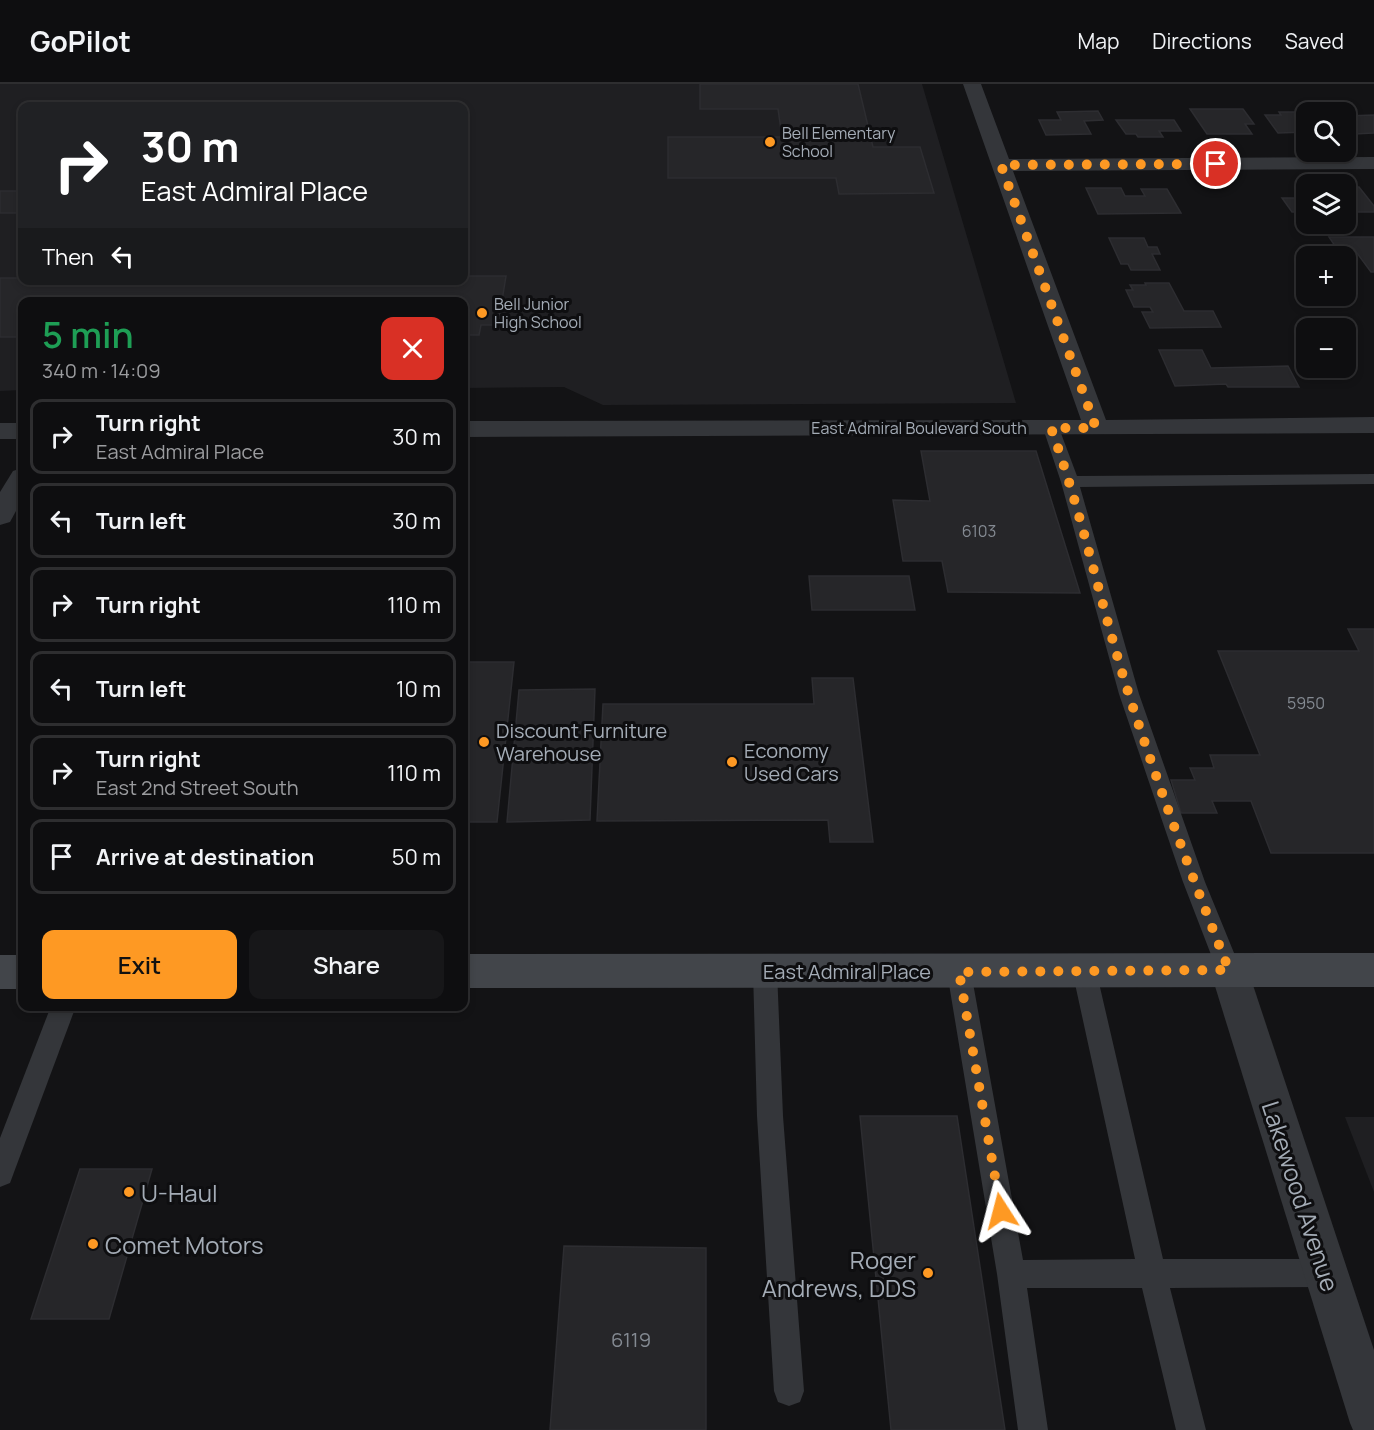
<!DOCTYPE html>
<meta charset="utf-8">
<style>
:root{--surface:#0e0e10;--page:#171719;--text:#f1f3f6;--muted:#9b9c9f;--line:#2e2e30;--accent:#fe9923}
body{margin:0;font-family:Manrope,sans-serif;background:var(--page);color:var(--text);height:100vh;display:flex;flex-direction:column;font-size:22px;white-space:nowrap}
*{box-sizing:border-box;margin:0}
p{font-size:20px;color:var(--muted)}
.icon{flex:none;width:33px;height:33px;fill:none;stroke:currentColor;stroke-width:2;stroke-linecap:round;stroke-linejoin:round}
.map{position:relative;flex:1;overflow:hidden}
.drawer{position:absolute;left:18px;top:213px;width:450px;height:714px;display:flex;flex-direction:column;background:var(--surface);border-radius:12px;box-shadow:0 3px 9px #0003,0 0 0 2px var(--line)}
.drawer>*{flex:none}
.top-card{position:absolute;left:18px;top:18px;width:450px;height:183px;border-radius:12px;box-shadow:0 3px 9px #0003,0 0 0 2px var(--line);background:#202124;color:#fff;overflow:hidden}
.tools{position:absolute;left:1296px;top:18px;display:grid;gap:12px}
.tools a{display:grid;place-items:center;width:60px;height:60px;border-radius:12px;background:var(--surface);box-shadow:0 3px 9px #0003,0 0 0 2px var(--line);font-size:30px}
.pin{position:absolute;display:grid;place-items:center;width:51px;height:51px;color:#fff;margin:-26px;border:3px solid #fff;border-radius:50%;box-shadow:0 2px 6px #0007}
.me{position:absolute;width:66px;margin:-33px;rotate:351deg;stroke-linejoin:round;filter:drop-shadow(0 0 4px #0008)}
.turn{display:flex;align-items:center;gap:21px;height:126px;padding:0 24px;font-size:27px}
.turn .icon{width:78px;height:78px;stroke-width:2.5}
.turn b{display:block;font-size:42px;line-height:51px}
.then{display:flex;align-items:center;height:57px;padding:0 24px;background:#0003;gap:12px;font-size:22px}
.round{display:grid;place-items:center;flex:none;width:63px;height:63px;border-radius:12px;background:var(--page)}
.overview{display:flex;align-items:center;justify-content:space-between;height:102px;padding:0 24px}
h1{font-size:36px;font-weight:600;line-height:45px;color:#1e9e55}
.primary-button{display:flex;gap:12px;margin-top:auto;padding:12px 24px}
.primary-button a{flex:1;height:69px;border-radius:12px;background:var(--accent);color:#111;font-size:24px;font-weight:600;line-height:69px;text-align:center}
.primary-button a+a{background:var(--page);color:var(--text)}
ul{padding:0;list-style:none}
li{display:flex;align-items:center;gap:18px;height:75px;margin:0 12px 9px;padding:0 12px;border:3px solid var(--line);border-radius:12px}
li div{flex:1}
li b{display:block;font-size:22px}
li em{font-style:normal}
header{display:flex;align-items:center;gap:36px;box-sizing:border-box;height:84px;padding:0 30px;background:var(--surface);border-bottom:2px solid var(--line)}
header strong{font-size:28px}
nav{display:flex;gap:33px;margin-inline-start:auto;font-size:21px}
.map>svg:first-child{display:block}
.built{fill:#1f1f22;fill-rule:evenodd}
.building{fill:#262629;stroke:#2d2d31;stroke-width:1.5}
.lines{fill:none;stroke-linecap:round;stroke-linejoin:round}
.service{fill:#34363a;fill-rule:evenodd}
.minor{fill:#34363a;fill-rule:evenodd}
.secondary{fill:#42454a;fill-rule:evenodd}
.route{stroke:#fe9923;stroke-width:10;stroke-dasharray:0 18}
.poi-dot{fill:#fe9923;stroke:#0e0e10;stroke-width:2}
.labels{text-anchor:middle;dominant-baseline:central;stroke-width:6;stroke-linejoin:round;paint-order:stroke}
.far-poi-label{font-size:16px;fill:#a4acb6;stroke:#0e0e10;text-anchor:start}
.far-street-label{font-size:16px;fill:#a4acb6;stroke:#0e0e10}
.number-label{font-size:16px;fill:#848a92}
.poi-label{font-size:20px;fill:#a4acb6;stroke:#0e0e10;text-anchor:start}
.street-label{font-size:20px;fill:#a4acb6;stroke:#0e0e10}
.near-number-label{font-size:20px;fill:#848a92}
.near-poi-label{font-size:24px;fill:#a4acb6;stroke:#0e0e10;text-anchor:start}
.near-street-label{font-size:24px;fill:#a4acb6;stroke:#0e0e10}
</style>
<header>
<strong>GoPilot</strong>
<nav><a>Map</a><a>Directions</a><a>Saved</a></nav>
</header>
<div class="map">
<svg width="1374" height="1346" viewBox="0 0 1374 1346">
<rect width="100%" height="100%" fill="#131315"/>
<g class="built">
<path d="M0,0H922L1016,319L603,321L564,303L464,304V218H22V306L0,307ZM22,22H464V196H22Z"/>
<path d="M1345,1033H1374V1108Z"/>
</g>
<g class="building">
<path d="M700,0H858L873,63H920L934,109L839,110L836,94H668V53H782L778,25H700Z"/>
<path d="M1190,25H1243L1254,40H1245L1252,50H1207Z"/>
<path d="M1098,27L1103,36L1084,37L1091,50L1046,51L1039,36H1061L1057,28Z"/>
<path d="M1279,28H1306V48L1278,49L1265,31H1281Z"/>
<path d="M1374,31V49L1354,50L1346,40V32Z"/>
<path d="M1116,36H1174L1181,47H1159L1163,53H1138L1136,50H1126Z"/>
<path d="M1346,103H1359L1374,122V128H1346Z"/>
<path d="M1086,104H1121L1125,112H1145L1141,105H1167L1181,129L1098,130Z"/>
<rect x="0" y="107" width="22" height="22"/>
<path d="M1282,114H1306V128H1292Z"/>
<path d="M1329,153H1374V188H1371L1354,165H1337Z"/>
<path d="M1109,154H1144L1148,163H1157L1160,170H1152L1160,186H1131L1128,180H1121Z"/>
<path d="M464,192H506L498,241H481L479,251H464V218H22V253H0V194H22V196H464Z"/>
<path d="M1145,199H1169L1184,227H1213L1221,243L1150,244L1142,228H1153L1150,223H1134L1126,206H1133L1130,201H1146Z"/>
<path d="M1159,266H1202L1211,284L1288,282L1299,303H1228L1226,300L1175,302Z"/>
<path d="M921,367H1036L1080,509L948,508L942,477H903L893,416L930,417Z"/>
<path d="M809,492H909L915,526H812Z"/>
<path d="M1348,545H1374V769H1271L1251,717H1212L1217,729H1181L1171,696H1195L1190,684H1214L1210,671H1260L1218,567H1359Z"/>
<path d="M464,578H514L497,738H464Z"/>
<path d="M812,594H853L873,758H830L828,736L597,737L603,620H814Z"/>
<path d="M595,605L590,736L507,738L519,606Z"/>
<path d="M860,1032H957L1005,1346H891Z"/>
<path d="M80,1085H152L109,1235H31Z"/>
<path d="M564,1162L706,1164V1346H550Z"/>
</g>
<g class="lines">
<g class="service">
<path d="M1051,339L1059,344L1077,392L1374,390V400L1080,403L1139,610L1205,798L1241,886L1238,894L1229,897L1220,894L1183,798L1119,610L1061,398L1043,344Z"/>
<path d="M1084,875L1093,878L1096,886L1163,1175H1326L1336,1179L1340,1189L1336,1199L1326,1203L1170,1204L1206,1346H1176L1142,1204H1027L1048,1346H1018L997,1190L947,888L950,880L959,877L968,880L971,888L1023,1176L1135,1175L1072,886L1075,878Z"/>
<path d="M765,876L774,879L777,887L783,1032L804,1307L800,1318L789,1322L778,1318L774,1307L757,1032L753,887L756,879Z"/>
<path d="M51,922H76L10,1099L0,1103V1054Z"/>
</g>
<g class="minor">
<path d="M963,0H981L1009,75L1374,73V85L1013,87L1106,336L1374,333V349L464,353V337L1081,336Z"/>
<rect x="0" y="339" width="22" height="16"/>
<path d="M22,384V416L10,438L0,441V408L13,387Z"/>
<path d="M1229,869L1242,874L1248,886L1374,1266V1346H1353L1350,1339L1210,886L1216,874Z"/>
</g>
<g class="secondary">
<path d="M1374,869V903L464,904V870Z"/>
<rect x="0" y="871" width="22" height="34"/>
</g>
</g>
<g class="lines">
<path class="route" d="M1001,1127L959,888L1229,886C1193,796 1159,704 1129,611C1101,523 1083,432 1051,344H1096L1001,81L1216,80"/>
</g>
<g class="poi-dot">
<circle cx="770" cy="58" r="6"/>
<circle cx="482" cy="229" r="6"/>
<circle cx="484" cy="658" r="6"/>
<circle cx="732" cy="678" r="6"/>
<circle cx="129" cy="1108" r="6"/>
<circle cx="93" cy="1160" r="6"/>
<circle cx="928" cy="1189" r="6"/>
</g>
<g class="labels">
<g class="far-poi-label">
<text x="782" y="49">Bell Elementary<tspan x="782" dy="18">School</tspan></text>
<text x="494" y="220">Bell Junior<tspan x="494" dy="18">High School</tspan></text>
</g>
<g class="far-street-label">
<text x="919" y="344">East Admiral Boulevard South</text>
</g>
<g class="number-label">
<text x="979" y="447">6103</text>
<text x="1306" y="619">5950</text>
</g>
<g class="poi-label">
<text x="496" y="646">Discount Furniture<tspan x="496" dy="23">Warehouse</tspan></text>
<text x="744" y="666">Economy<tspan x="744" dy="23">Used Cars</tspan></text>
</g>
<g class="street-label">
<text x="847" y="887">East Admiral Place</text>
</g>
<g class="near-number-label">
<text x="631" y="1255">6119</text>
</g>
<g class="near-poi-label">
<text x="141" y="1108">U-Haul</text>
<text x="105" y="1160">Comet Motors</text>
<text x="916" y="1175" text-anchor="end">Roger<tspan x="916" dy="28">Andrews, DDS</tspan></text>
</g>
<g class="near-street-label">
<text transform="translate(1301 1112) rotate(72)">Lakewood Avenue</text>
</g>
</g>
</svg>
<div class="tools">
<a><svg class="icon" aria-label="search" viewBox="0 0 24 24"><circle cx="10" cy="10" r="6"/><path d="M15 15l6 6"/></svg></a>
<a><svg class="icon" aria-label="layers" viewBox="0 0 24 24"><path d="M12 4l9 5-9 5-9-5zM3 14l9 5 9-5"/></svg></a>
<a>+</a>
<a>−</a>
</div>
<div class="pin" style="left:1216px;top:80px;background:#d93025"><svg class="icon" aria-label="arrive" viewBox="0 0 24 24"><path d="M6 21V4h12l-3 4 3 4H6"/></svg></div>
<svg class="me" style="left:1001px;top:1127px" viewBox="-20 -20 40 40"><path d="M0-17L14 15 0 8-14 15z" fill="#fe9923" stroke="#fff" stroke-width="4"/></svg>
<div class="top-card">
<div class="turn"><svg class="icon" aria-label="right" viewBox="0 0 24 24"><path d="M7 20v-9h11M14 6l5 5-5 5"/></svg><div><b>30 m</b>East Admiral Place</div></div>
<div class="then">Then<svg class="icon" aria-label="left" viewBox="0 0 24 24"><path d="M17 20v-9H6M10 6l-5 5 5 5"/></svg></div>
</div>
<section class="drawer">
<div class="overview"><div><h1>5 min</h1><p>340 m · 14:09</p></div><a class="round" style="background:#d93025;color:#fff"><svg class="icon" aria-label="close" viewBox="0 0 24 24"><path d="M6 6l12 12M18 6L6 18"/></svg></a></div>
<ul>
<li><svg class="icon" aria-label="right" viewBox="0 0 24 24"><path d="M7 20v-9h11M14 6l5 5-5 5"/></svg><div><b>Turn right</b><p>East Admiral Place</p></div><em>30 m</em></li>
<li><svg class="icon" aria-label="left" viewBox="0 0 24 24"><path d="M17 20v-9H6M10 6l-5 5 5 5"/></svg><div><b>Turn left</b></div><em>30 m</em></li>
<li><svg class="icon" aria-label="right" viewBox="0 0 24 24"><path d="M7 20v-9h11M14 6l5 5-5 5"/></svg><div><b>Turn right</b></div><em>110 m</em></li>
<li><svg class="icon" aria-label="left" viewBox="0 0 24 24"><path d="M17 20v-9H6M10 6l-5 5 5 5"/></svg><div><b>Turn left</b></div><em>10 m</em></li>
<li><svg class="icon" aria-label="right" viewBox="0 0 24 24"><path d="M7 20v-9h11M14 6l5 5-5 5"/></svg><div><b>Turn right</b><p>East 2nd Street South</p></div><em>110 m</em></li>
<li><svg class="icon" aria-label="arrive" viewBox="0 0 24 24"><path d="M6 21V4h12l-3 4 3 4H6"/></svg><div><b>Arrive at destination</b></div><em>50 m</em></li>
</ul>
<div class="primary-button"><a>Exit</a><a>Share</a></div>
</section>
</div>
